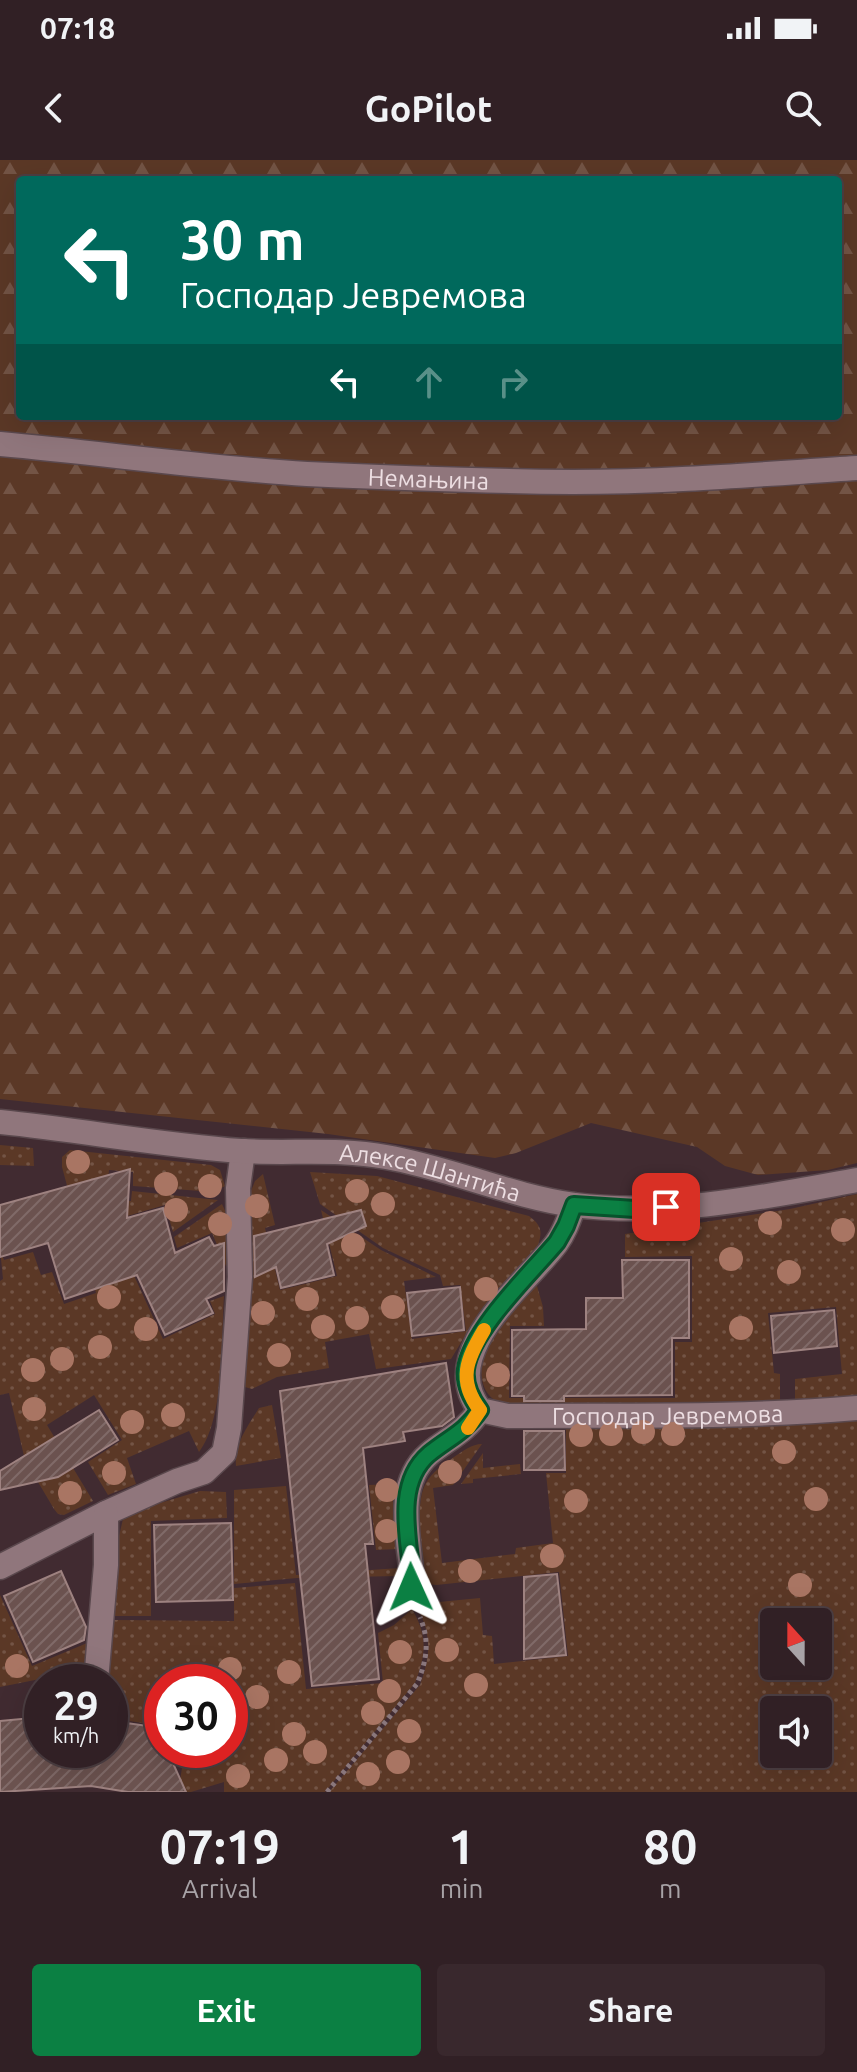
<!DOCTYPE html>
<meta charset="utf-8">
<style>
:root{--surface:#312025;--page:#39282d;--text:#f1f3f6;--muted:#a8a3a7;--line:#4c3e42;--accent:#0b8043}
body{margin:0;font-family:Ubuntu,sans-serif;background:var(--page);color:var(--text);height:100vh;display:flex;flex-direction:column;font-size:30px;white-space:nowrap}
*{box-sizing:border-box;margin:0}
p{font-size:26px;color:var(--muted)}
.icon{flex:none;width:44px;height:44px;fill:none;stroke:currentColor;stroke-width:2;stroke-linecap:round;stroke-linejoin:round}
.map{position:relative;height:1632px;overflow:hidden}
.side{display:flex;flex-direction:column;background:var(--surface);flex:1}
.side>*{flex:none}
.hud{position:absolute;left:16px;top:16px;width:826px;height:244px;border-radius:8px;box-shadow:0 8px 32px #0002,0 0 0 2px var(--line);background:#00695c;color:#fff;overflow:hidden}
.needle{width:52px;rotate:339deg}
.fabs{position:absolute;left:760px;top:1448px;display:grid;gap:16px}
.fabs a{display:grid;place-items:center;width:72px;height:72px;border-radius:8px;background:var(--surface);box-shadow:0 8px 32px #0002,0 0 0 2px var(--line);font-size:40px}
.speed{position:absolute;left:24px;top:1504px;display:flex;gap:16px;font-size:40px;font-weight:700;text-align:center}
.speed>*{display:grid;place-content:center;width:104px;height:104px;border-radius:50%;background:var(--surface);box-shadow:0 8px 32px #0002,0 0 0 2px var(--line);line-height:1}
.speed small{font-size:20px;font-weight:400}
.speed .limit{border:12px solid #d22;background:#fff;color:#111}
.pin{position:absolute;display:grid;place-items:center;width:68px;height:68px;color:#fff;margin:-34px;border-radius:16px;box-shadow:0 4px 12px #0006}
.me{position:absolute;width:88px;margin:-44px;rotate:359deg;stroke-linejoin:round;filter:drop-shadow(0 0 6px #0008)}
.turn{display:flex;align-items:center;gap:28px;height:168px;padding:0 32px;font-size:36px}
.turn .icon{width:104px;height:104px;stroke-width:2.5}
.turn b{display:block;font-size:56px;line-height:68px}
.lanes{display:flex;align-items:center;height:76px;padding:0 32px;background:#0003;justify-content:center;gap:40px;direction:ltr}
.lanes .off{opacity:.35}
.eta{display:flex;justify-content:space-evenly;align-items:center;height:136px;text-align:center}
.eta b{font-size:48px;font-weight:700;line-height:56px}
.cta{display:flex;gap:16px;margin-top:auto;padding:16px 32px}
.cta a{flex:1;height:92px;border-radius:8px;background:var(--accent);color:#fff;font-size:32px;font-weight:700;line-height:92px;text-align:center}
.cta a+a{background:var(--page);color:var(--text)}
.status{display:flex;justify-content:space-between;align-items:center;height:56px;padding:0 40px;background:var(--surface);direction:ltr}
.status svg{height:22px;fill:currentColor}
header{display:flex;justify-content:space-between;align-items:center;height:104px;padding:0 32px;background:var(--surface);font-size:36px;font-weight:700}
.map>svg:first-child{display:block}
.grass{fill:url(#grass-dots);fill-rule:evenodd}
.forest{fill:url(#forest-firs);fill-rule:evenodd}
.building{fill:url(#building-hatch);stroke:#9e8280;stroke-width:2}
.lines{fill:none;stroke-linecap:round;stroke-linejoin:round}
.minor-casing{stroke:#5a484d;stroke-width:27}
.tertiary-casing{stroke:#5a484d;stroke-width:27}
.secondary-casing{stroke:#5a484d;stroke-width:27}
.path{stroke:#8a777c;stroke-width:5;stroke-dasharray:4 4;stroke-linecap:butt}
.minor{stroke:#90767c;stroke-width:24}
.tertiary{stroke:#90767c;stroke-width:24}
.secondary{stroke:#90767c;stroke-width:24}
.tree{fill:#a97563}
.route-casing{stroke:#07532c;stroke-width:20}
.route{stroke:#0b8043;stroke-width:14}
.slow{stroke:#f59e0b;stroke-width:14}
.labels{text-anchor:middle;dominant-baseline:central;stroke-width:7;stroke-linejoin:round;paint-order:stroke}
.street-label{font-size:24px;fill:#eddee2;stroke:#362127}
</style>
<div class="status"><b>07:18</b><svg viewBox="0 0 49 12"><path d="M0 12V9h3v3zM5 12V6h3v6zM10 12V3h3v9zM15 12V0h3v12zM26 1h20v11H26zM47 4h2v5h-2z"/></svg></div>
<header><svg class="icon" aria-label="back" viewBox="0 0 24 24"><path d="M15 5l-7 7 7 7"/></svg>GoPilot<svg class="icon" aria-label="search" viewBox="0 0 24 24"><circle cx="10" cy="10" r="6"/><path d="M15 15l6 6"/></svg></header>
<div class="map">
<svg width="857" height="1632" viewBox="0 0 857 1632">
<defs>
<pattern id="grass-dots" width="8" height="8" patternUnits="userSpaceOnUse" patternTransform="scale(2)"><rect width="8" height="8" fill="#5b3826"/><path d="M2 2h.1M6 6h.1" fill="none" stroke="#735445" stroke-width="1.8" stroke-linecap="round"/></pattern>
<pattern id="forest-firs" width="22" height="20" patternUnits="userSpaceOnUse" patternTransform="scale(2)"><rect width="22" height="20" fill="#5b3826"/><path d="M5 1l3.5 6h-7zM16 11l3.5 6h-7z" fill="#735445"/></pattern>
<pattern id="building-hatch" width="6" height="6" patternUnits="userSpaceOnUse" patternTransform="scale(2)"><rect width="6" height="6" fill="#6b524f"/><path d="M-1 1l2-2M0 6l6-6M5 7l2-2" fill="none" stroke="#806a68"/></pattern>
</defs>
<rect width="100%" height="100%" fill="#412b31"/>
<g class="grass">
<path d="M0,985L33,988L34,1006L0,1005Z"/>
<path d="M70,990L211,1005L220,1010L225,1026L214,1032L133,1026V1012L109,1010L106,1040L131,1041L132,1031L218,1040L173,1072L165,1045L100,1064L131,1109L163,1179L215,1154L210,1141L224,1136C221,1178 225,1259 199,1292L189,1271L127,1298L136,1324L108,1335L88,1302L122,1280L94,1235L47,1265L93,1341L64,1355L58,1354L54,1349L25,1300L9,1233L0,1235V1121L3,1119L0,1089L4,1100L33,1092L41,1115L52,1112L64,1144L96,1133L62,1007V997Z"/>
<path d="M310,1012L377,1016L529,1056C541,1065 543,1071 538,1085L480,1151L451,1199L376,1209L369,1174L325,1182L329,1208L277,1217L252,1229L245,1227L249,1141V1036L255,1021L263,1014L275,1065L265,1068L280,1130L337,1116L321,1050L381,1090L436,1117L404,1121L412,1179L466,1171L460,1125L443,1126L440,1115L383,1088L320,1044Z"/>
<path d="M857,1034V1241L795,1246V1219L842,1214L836,1147L768,1153L774,1213L780,1214V1245H519C509,1244 496,1244 489,1235C475,1218 482,1186 494,1169C505,1154 520,1140 533,1126H537L543,1147L544,1166H510L509,1238H675V1182H692V1096L625,1097V1074L790,1049Z"/>
<path d="M222,1044L229,1059V1104L226,1106L212,1073L177,1088L174,1077Z"/>
<path d="M272,1245L281,1298L236,1306C234,1284 248,1266 259,1248Z"/>
<path d="M857,1258V1632H329L420,1525C431,1495 432,1474 416,1445L420,1440L439,1442L480,1438L483,1475L492,1476L494,1504L568,1496L559,1412L436,1425L428,1424L423,1419C422,1395 414,1343 426,1323C432,1312 444,1304 454,1297C463,1291 472,1284 482,1284L453,1325L433,1328L442,1403L515,1394L516,1388L553,1383L546,1313H566V1269L521,1268L530,1265ZM774,1462H818V1506H774ZM774,1550H818V1594H774Z"/>
<path d="M483,1293V1308L520,1304L521,1314L473,1319V1323L461,1324Z"/>
<path d="M391,1324L398,1389L376,1390L369,1325Z"/>
<path d="M286,1326L296,1415L400,1408L399,1416L297,1418L234,1424V1330Z"/>
<path d="M200,1331L226,1332L227,1358L151,1361V1456H113L117,1385L123,1359L150,1346Z"/>
<path d="M295,1423L306,1529L383,1523L378,1473L394,1465L412,1449C428,1476 426,1495 415,1523L325,1632H224V1622L191,1632H178L185,1590H230V1522H162V1566L110,1558V1522H105L113,1460L234,1461V1428Z"/>
<path d="M0,1435L32,1506L92,1481L85,1510L0,1527Z"/>
</g>
<path class="forest" d="M0,0H857V1003L828,1010L758,1015L725,1006L697,987L591,963L516,993L495,998L328,974L0,939ZM20,20H838V256H20Z"/>
<g class="building">
<path d="M130,1009L127,1058L163,1048L175,1093L209,1077L214,1086L224,1083V1131L206,1139L213,1153L165,1175L137,1115L65,1139L48,1083L0,1097V1045Z"/>
<path d="M361,1050L366,1066L327,1084L334,1115L281,1128L276,1107L255,1117L254,1076Z"/>
<path d="M622,1100H689V1178H672V1235L564,1236V1241H524V1236H512V1170L586,1169V1138H623Z"/>
<path d="M460,1127L464,1170L412,1176L407,1133Z"/>
<path d="M834,1150L837,1186L774,1193L771,1156Z"/>
<path d="M446,1203L454,1257L442,1266L403,1272L405,1281L363,1288L373,1384H365L379,1519L312,1526L280,1231Z"/>
<path d="M99,1250L118,1280L58,1317L0,1330V1311Z"/>
<path d="M524,1271H564L565,1310H524Z"/>
<path d="M231,1363L233,1440L156,1442L154,1365Z"/>
<path d="M61,1411L86,1467L84,1480L33,1502L4,1436Z"/>
<path d="M557,1414L566,1495L524,1499V1417Z"/>
<path d="M42,1557V1590H110L112,1561L162,1568V1590H167L186,1632H128L91,1626L0,1632V1561Z"/>
</g>
<g class="lines">
<g class="minor-casing">
<g id="minor">
<path id="s1" d="M574,1045C569,1059 565,1072 556,1084C523,1127 436,1192 480,1250L508,1256C624,1255 741,1258 857,1248"/>
<path d="M0,1407L106,1353L177,1321L204,1312L224,1293L229,1268L240,1117L238,1028L243,991"/>
<path d="M411,1427L412,1418C409,1378 394,1324 429,1294C450,1277 464,1273 480,1250"/>
<path d="M96,1521L106,1405V1353"/>
</g>
</g>
<g class="tertiary-casing">
<g id="tertiary">
<path id="s2" d="M0,962C80,970 160,985 241,991C289,994 339,988 386,997C450,1008 510,1036 574,1045C670,1057 764,1037 857,1020"/>
</g>
</g>
<g class="secondary-casing">
<g id="secondary">
<path id="s3" d="M0,284C102,293 204,308 307,314C395,318 485,321 573,322C668,322 763,314 857,308"/>
</g>
</g>
<path class="path" d="M327,1632L417,1524C427,1500 430,1481 420,1457"/>
<use href="#minor" class="minor"/>
<use href="#tertiary" class="tertiary"/>
<use href="#secondary" class="secondary"/>
</g>
<g class="tree">
<circle cx="78" cy="1002" r="12"/>
<circle cx="166" cy="1024" r="12"/>
<circle cx="210" cy="1026" r="12"/>
<circle cx="357" cy="1031" r="12"/>
<circle cx="383" cy="1044" r="12"/>
<circle cx="257" cy="1046" r="12"/>
<circle cx="176" cy="1050" r="12"/>
<circle cx="770" cy="1063" r="12"/>
<circle cx="220" cy="1064" r="12"/>
<circle cx="843" cy="1070" r="12"/>
<circle cx="353" cy="1085" r="12"/>
<circle cx="731" cy="1099" r="12"/>
<circle cx="789" cy="1112" r="12"/>
<circle cx="486" cy="1129" r="12"/>
<circle cx="109" cy="1137" r="12"/>
<circle cx="307" cy="1139" r="12"/>
<circle cx="393" cy="1147" r="12"/>
<circle cx="263" cy="1153" r="12"/>
<circle cx="357" cy="1158" r="12"/>
<circle cx="323" cy="1167" r="12"/>
<circle cx="741" cy="1168" r="12"/>
<circle cx="146" cy="1169" r="12"/>
<circle cx="100" cy="1187" r="12"/>
<circle cx="279" cy="1195" r="12"/>
<circle cx="62" cy="1199" r="12"/>
<circle cx="33" cy="1210" r="12"/>
<circle cx="498" cy="1215" r="12"/>
<circle cx="34" cy="1249" r="12"/>
<circle cx="173" cy="1255" r="12"/>
<circle cx="132" cy="1262" r="12"/>
<circle cx="643" cy="1272" r="12"/>
<circle cx="611" cy="1274" r="12"/>
<circle cx="673" cy="1274" r="12"/>
<circle cx="581" cy="1275" r="12"/>
<circle cx="784" cy="1292" r="12"/>
<circle cx="450" cy="1312" r="12"/>
<circle cx="114" cy="1313" r="12"/>
<circle cx="387" cy="1330" r="12"/>
<circle cx="70" cy="1333" r="12"/>
<circle cx="816" cy="1339" r="12"/>
<circle cx="576" cy="1341" r="12"/>
<circle cx="387" cy="1371" r="12"/>
<circle cx="552" cy="1396" r="12"/>
<circle cx="470" cy="1411" r="12"/>
<circle cx="800" cy="1425" r="12"/>
<circle cx="447" cy="1490" r="12"/>
<circle cx="400" cy="1492" r="12"/>
<circle cx="17" cy="1506" r="12"/>
<circle cx="230" cy="1509" r="12"/>
<circle cx="289" cy="1512" r="12"/>
<circle cx="476" cy="1525" r="12"/>
<circle cx="389" cy="1531" r="12"/>
<circle cx="257" cy="1537" r="12"/>
<circle cx="373" cy="1553" r="12"/>
<circle cx="409" cy="1571" r="12"/>
<circle cx="294" cy="1574" r="12"/>
<circle cx="315" cy="1592" r="12"/>
<circle cx="276" cy="1600" r="12"/>
<circle cx="398" cy="1602" r="12"/>
<circle cx="368" cy="1614" r="12"/>
<circle cx="238" cy="1616" r="12"/>
</g>
<g class="lines">
<g class="route-casing">
<path id="route" d="M411,1427L412,1418C409,1378 394,1324 429,1294C450,1277 464,1273 480,1250C471,1238 464,1225 466,1209C471,1170 531,1113 557,1082L566,1066L574,1045L635,1049L666,1047"/>
</g>
<use href="#route" class="route"/>
<path class="slow" d="M468,1268L480,1250C457,1220 467,1199 484,1170"/>
</g>
<g class="labels">
<g class="street-label">
<text stroke="none"><textPath href="#s3" startOffset="430">Немањина</textPath></text>
<text stroke="none"><textPath href="#s2" startOffset="434">Алексе Шантића</textPath></text>
<text stroke="none"><textPath href="#s1" startOffset="430">Господар Јевремова</textPath></text>
</g>
</g>
</svg>
<div class="fabs">
<a><svg class="needle" viewBox="-14 -14 28 28"><path d="M0-13l5 13h-10z" fill="#e53935"/><path d="M0 13l5-13h-10z" fill="#a8a3a7"/></svg></a>
<a><svg class="icon" aria-label="sound" viewBox="0 0 24 24"><path d="M4 9h4l5-4v14l-5-4H4zM17 9q2 3 0 6"/></svg></a>
</div>
<div class="speed"><div>29<small>km/h</small></div><div class="limit">30</div></div>
<div class="pin" style="left:666px;top:1047px;background:#d93025"><svg class="icon" aria-label="arrive" viewBox="0 0 24 24"><path d="M6 21V4h12l-3 4 3 4H6"/></svg></div>
<svg class="me" style="left:411px;top:1427px" viewBox="-20 -20 40 40"><path d="M0-17L14 15 0 8-14 15z" fill="#0b8043" stroke="#fff" stroke-width="4"/></svg>
<div class="hud">
<div class="turn"><svg class="icon" aria-label="left" viewBox="0 0 24 24"><path d="M17 20v-9H6M10 6l-5 5 5 5"/></svg><div><b>30 m</b>Господар Јевремова</div></div>
<div class="lanes"><svg class="icon" aria-label="left" viewBox="0 0 24 24"><path d="M17 20v-9H6M10 6l-5 5 5 5"/></svg><svg class="icon off" aria-label="ahead" viewBox="0 0 24 24"><path d="M12 20V5M6 11l6-6 6 6"/></svg><svg class="icon off" aria-label="right" viewBox="0 0 24 24"><path d="M7 20v-9h11M14 6l5 5-5 5"/></svg></div>
</div>
</div>
<section class="side">
<div class="eta">
<div><b>07:19</b><p>Arrival</p></div>
<div><b>1</b><p>min</p></div>
<div><b>80</b><p>m</p></div>
</div>
<div class="cta"><a>Exit</a><a>Share</a></div>
</section>
